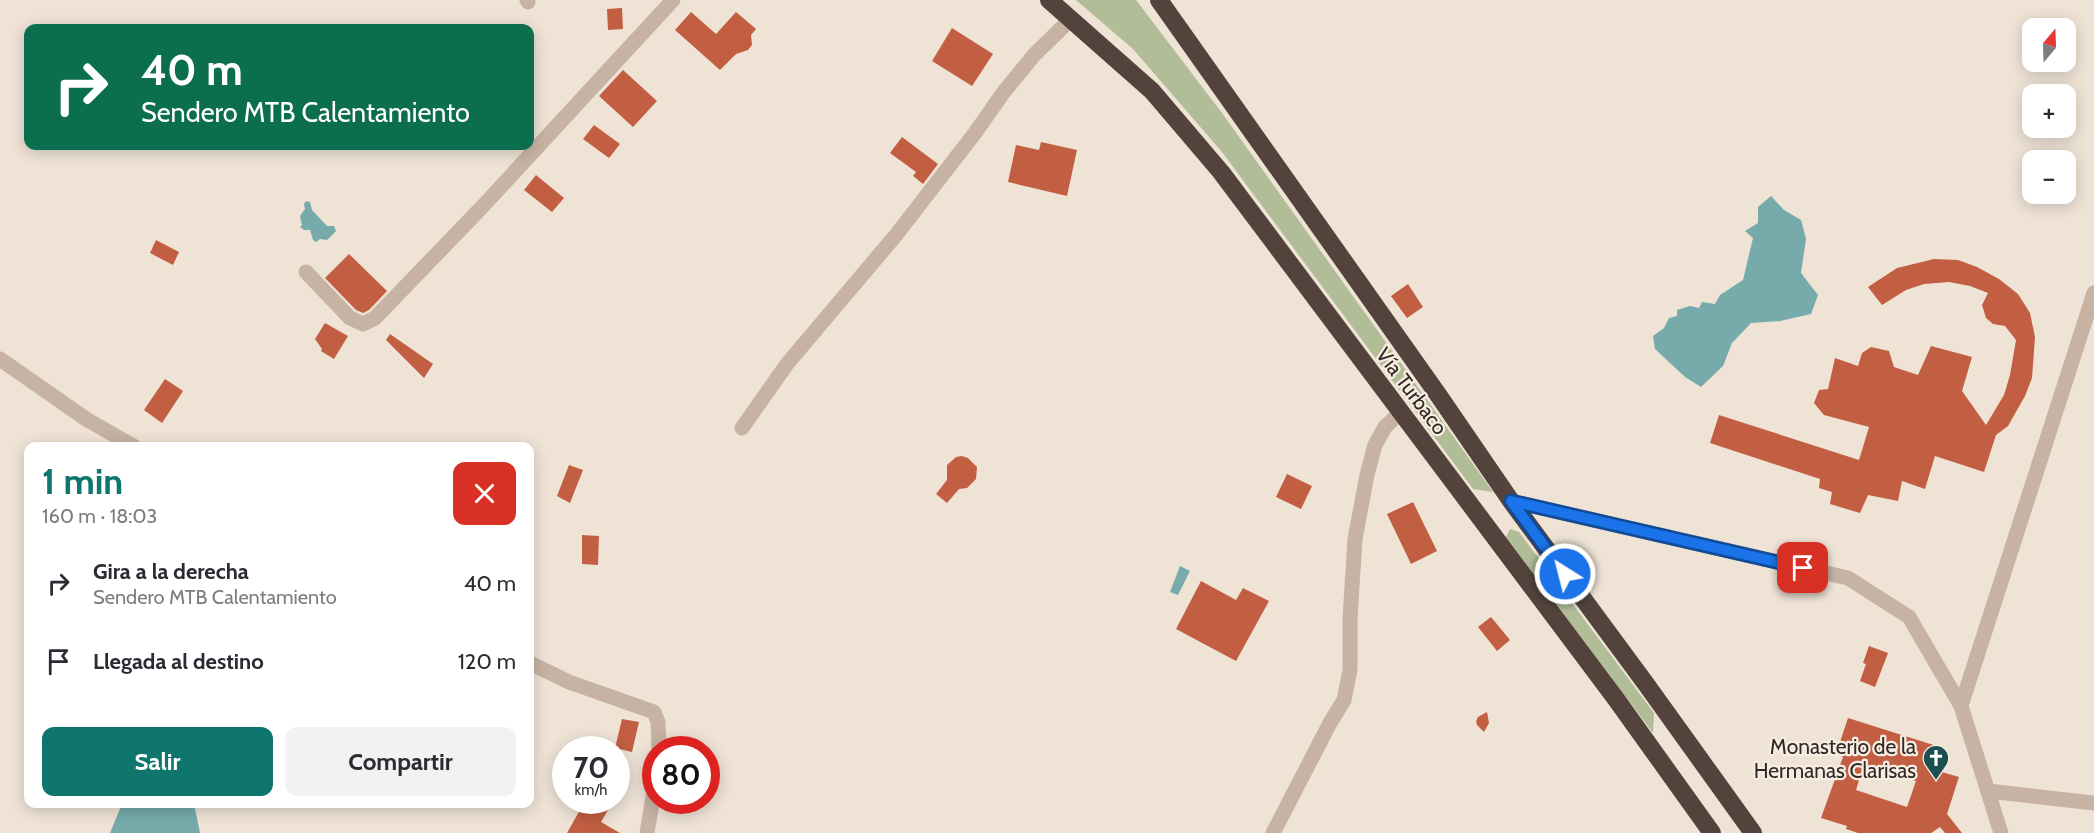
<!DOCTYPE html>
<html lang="es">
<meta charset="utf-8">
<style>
:root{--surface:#fff;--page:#f2f2f3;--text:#2b2b33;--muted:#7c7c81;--accent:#0f766e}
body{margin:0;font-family:Cabin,sans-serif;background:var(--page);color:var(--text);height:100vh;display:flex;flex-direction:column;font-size:22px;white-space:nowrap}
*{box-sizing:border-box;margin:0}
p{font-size:20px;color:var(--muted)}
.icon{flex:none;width:33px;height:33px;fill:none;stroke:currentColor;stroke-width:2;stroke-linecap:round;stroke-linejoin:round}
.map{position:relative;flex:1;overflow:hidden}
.panel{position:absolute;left:24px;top:442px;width:510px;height:366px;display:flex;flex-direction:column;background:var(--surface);border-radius:12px;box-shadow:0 3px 15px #0003}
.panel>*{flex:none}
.guide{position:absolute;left:24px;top:24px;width:510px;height:126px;border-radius:12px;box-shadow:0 3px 15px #0003;background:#0b6e4f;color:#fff;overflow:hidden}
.needle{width:39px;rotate:19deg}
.tools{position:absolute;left:2022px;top:18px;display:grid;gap:12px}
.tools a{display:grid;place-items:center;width:54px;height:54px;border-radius:12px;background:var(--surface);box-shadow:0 3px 15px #0003;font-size:30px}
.speed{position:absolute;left:552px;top:736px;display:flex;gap:12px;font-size:30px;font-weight:700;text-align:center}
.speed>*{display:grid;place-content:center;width:78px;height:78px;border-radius:50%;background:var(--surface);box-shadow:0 3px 15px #0003;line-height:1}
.speed small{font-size:15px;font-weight:400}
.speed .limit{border:9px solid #d22;background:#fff;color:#111}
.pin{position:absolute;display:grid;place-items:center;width:51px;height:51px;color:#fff;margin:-26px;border-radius:12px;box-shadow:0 3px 9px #0006}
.me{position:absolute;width:66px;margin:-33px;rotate:324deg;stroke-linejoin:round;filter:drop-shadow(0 0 4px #0008)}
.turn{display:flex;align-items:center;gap:21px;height:126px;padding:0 18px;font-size:27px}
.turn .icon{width:78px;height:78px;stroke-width:2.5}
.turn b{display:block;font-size:42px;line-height:51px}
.round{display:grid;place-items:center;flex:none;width:63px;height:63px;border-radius:12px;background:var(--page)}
.summary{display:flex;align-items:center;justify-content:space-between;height:102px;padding:0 18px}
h1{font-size:36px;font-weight:700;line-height:45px;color:var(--accent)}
.primary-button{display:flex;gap:12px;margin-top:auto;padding:12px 18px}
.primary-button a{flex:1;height:69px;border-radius:12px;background:var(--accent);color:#fff;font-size:24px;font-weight:700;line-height:69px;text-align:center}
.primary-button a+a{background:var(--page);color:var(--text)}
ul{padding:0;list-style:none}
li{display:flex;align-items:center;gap:18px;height:78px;padding:0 18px}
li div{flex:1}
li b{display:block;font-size:22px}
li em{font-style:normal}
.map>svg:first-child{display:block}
.green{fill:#b1bd97}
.water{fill:#76aaab}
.building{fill:#c25f42;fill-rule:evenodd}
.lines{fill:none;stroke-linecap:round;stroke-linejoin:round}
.minor{stroke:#c7b3a3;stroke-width:15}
.highway{stroke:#53433c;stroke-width:18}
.route-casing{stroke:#114b97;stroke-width:15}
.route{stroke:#1a73e8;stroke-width:10}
.labels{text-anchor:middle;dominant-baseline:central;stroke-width:4.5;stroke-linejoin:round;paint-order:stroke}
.street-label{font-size:21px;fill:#322925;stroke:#f8ede2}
.poi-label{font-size:21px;fill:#322925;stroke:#f8ede2;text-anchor:end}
</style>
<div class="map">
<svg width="2094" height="833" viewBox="0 0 2094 833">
<rect width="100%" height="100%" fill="#efe3d6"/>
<g class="green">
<path d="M1076,0H1136L1222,113L1493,492L1473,489L1222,152L1133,49Z"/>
<path d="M1510,529L1519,532L1654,713L1653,733L1506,537Z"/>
</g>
<g class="water">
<path d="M1771,196L1784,210L1801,220L1806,239L1801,273L1818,295L1811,314L1780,321L1751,323L1732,343L1723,366L1701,387L1685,377L1655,349L1653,336L1664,328L1669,318L1677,316V310L1690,306L1699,308L1702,302L1715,304L1720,295L1743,280L1753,238L1745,231L1758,223V207Z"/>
<path d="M306,201L310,202L312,210L327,226H334L336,231L327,240L320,239L316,242L313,240L310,230H304L300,227L302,225L300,216L305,209L304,204Z"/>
<path d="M1180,566L1190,571L1178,595L1170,592Z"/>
<path d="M122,804H194L200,833H110Z"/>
</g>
<g class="building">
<path d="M622,8L623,29L608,30L607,9Z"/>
<path d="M691,12L716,34L736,12L756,29L751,35L752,45L748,50L736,54L720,70L675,30Z"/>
<path d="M952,28L993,54L972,86L932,61Z"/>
<path d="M623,70L657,101L633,127L599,96Z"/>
<path d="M594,125L620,144L609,158L583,139Z"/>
<path d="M902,137L938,164L923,184L913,176L916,172L890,153Z"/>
<path d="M1041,142L1077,150L1067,196L1008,182L1016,145L1039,150Z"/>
<path d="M536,175L564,198L552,212L524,190Z"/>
<path d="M156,240L179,252L173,265L150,253Z"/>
<path d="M349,254L387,291L369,310L363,313L356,310L325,278Z"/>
<path d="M1934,259L1958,260L1977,267L1999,279L2018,294L2030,313L2035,337L2032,378L2025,396L2008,426L1996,435L1984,472L1935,456L1925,489L1902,481L1898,501L1868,495L1860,513L1830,504L1832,492L1819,488L1820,479L1710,443L1719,415L1859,460L1869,427L1824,415L1814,403L1819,390L1828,389L1835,358L1858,366L1862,353L1871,347L1889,351L1894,367L1918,375L1931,346L1972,357L1962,391L1986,425L2004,395L2010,375L2016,340L2005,326L1993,324L1986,318L1982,305L1988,293L1970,286L1949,282L1924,284L1906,290L1882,305L1868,287L1897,268Z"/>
<path d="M1408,284L1423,307L1407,318L1391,296Z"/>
<path d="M325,323L348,336L334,359L321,351L322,349L315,339Z"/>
<path d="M390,334L433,364L424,378L386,340Z"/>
<path d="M165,379L183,391L162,423L144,410Z"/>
<path d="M962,456L968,458L977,467L976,479L967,488L959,489L947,503L936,494L947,480V465L956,457Z"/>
<path d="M569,465L583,470L570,503L557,496Z"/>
<path d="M1287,474L1312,486L1301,509L1276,497Z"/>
<path d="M1413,502L1437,551L1411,564L1387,514Z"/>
<path d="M582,535L599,536L598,565L582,564Z"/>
<path d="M1201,581L1236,600L1243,588L1269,601L1236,661L1176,629Z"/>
<path d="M1491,617L1510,640L1497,651L1478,627Z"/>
<path d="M1869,646L1888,653L1875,687L1860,681L1866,664L1863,663Z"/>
<path d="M1487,712L1489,723L1484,732L1477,725L1476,721L1478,717Z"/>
<path d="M1848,718L1943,748L1935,770L1959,777L1947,814L1962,833H1945L1940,827L1931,833H1858L1846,829L1847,826L1821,818L1843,757L1836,754ZM1864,764L1916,781L1907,807L1856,790Z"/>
<path d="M622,719L639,722L632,752L615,748Z"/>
<path d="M585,801H592L608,810L601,822L620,833H567Z"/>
</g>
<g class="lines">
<g class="minor">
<path d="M527,0L528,2"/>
<path d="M306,272L350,318L363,324L375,318L483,206L673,0"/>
<path d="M0,359L86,419L135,447"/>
<path d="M742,428L787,364L896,235L975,133L1003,93L1034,55L1071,19"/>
<path d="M1511,501L1848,578L1909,617L1961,706L2001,833"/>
<path d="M530,663L569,682L654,712L658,722L659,750"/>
<path d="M1961,706L2094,293"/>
<path d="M1988,791L2094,803"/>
<path d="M647,833L656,779"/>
<path d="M1273,833L1330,723L1344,700L1350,670V618L1355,539L1367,475L1375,445L1385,427L1400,413"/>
</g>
<g class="highway">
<path d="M1049,0L1152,91L1221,172L1616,699L1712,833"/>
<path d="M1159,0L1439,396L1511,501L1646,684L1753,833"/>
</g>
</g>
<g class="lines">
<g class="route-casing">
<path id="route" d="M1565,574L1511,501L1803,568"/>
</g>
<use href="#route" class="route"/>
</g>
<defs>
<g id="church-pin" transform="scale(1.35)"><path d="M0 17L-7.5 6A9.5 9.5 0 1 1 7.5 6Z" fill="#1c4f51" stroke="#f8ede2"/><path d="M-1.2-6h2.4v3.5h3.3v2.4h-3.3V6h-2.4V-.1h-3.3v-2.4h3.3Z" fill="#fff"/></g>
</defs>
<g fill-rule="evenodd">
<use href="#church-pin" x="1936" y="758"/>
</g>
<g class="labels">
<g class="street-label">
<text transform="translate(1412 391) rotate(53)">Vía Turbaco</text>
</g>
<g class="poi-label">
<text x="1916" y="746">Monasterio de la<tspan x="1916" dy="24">Hermanas Clarisas</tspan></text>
</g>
</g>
</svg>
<div class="tools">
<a><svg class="needle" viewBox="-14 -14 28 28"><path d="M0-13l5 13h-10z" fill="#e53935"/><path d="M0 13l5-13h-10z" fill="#7c7c81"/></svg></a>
<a>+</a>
<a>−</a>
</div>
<div class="speed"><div>70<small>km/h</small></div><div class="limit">80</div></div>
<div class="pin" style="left:1803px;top:568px;background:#d93025"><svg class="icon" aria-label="arrive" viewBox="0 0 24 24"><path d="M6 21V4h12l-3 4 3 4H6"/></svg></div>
<svg class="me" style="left:1565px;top:574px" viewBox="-20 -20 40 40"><circle r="17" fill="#1a73e8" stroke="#fff" stroke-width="3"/><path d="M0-11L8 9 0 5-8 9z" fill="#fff"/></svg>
<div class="guide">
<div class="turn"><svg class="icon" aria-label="right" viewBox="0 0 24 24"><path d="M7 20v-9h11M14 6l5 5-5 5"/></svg><div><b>40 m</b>Sendero MTB Calentamiento</div></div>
</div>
<section class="panel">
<div class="summary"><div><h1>1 min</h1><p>160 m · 18:03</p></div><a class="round" style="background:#d93025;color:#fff"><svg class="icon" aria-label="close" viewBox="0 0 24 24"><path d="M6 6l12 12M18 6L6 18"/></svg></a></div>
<ul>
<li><svg class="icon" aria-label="right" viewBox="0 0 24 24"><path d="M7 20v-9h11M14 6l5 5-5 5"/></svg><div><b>Gira a la derecha</b><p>Sendero MTB Calentamiento</p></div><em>40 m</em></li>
<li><svg class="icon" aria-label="arrive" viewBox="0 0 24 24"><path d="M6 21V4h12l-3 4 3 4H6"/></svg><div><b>Llegada al destino</b></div><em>120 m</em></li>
</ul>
<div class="primary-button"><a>Salir</a><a>Compartir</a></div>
</section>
</div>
